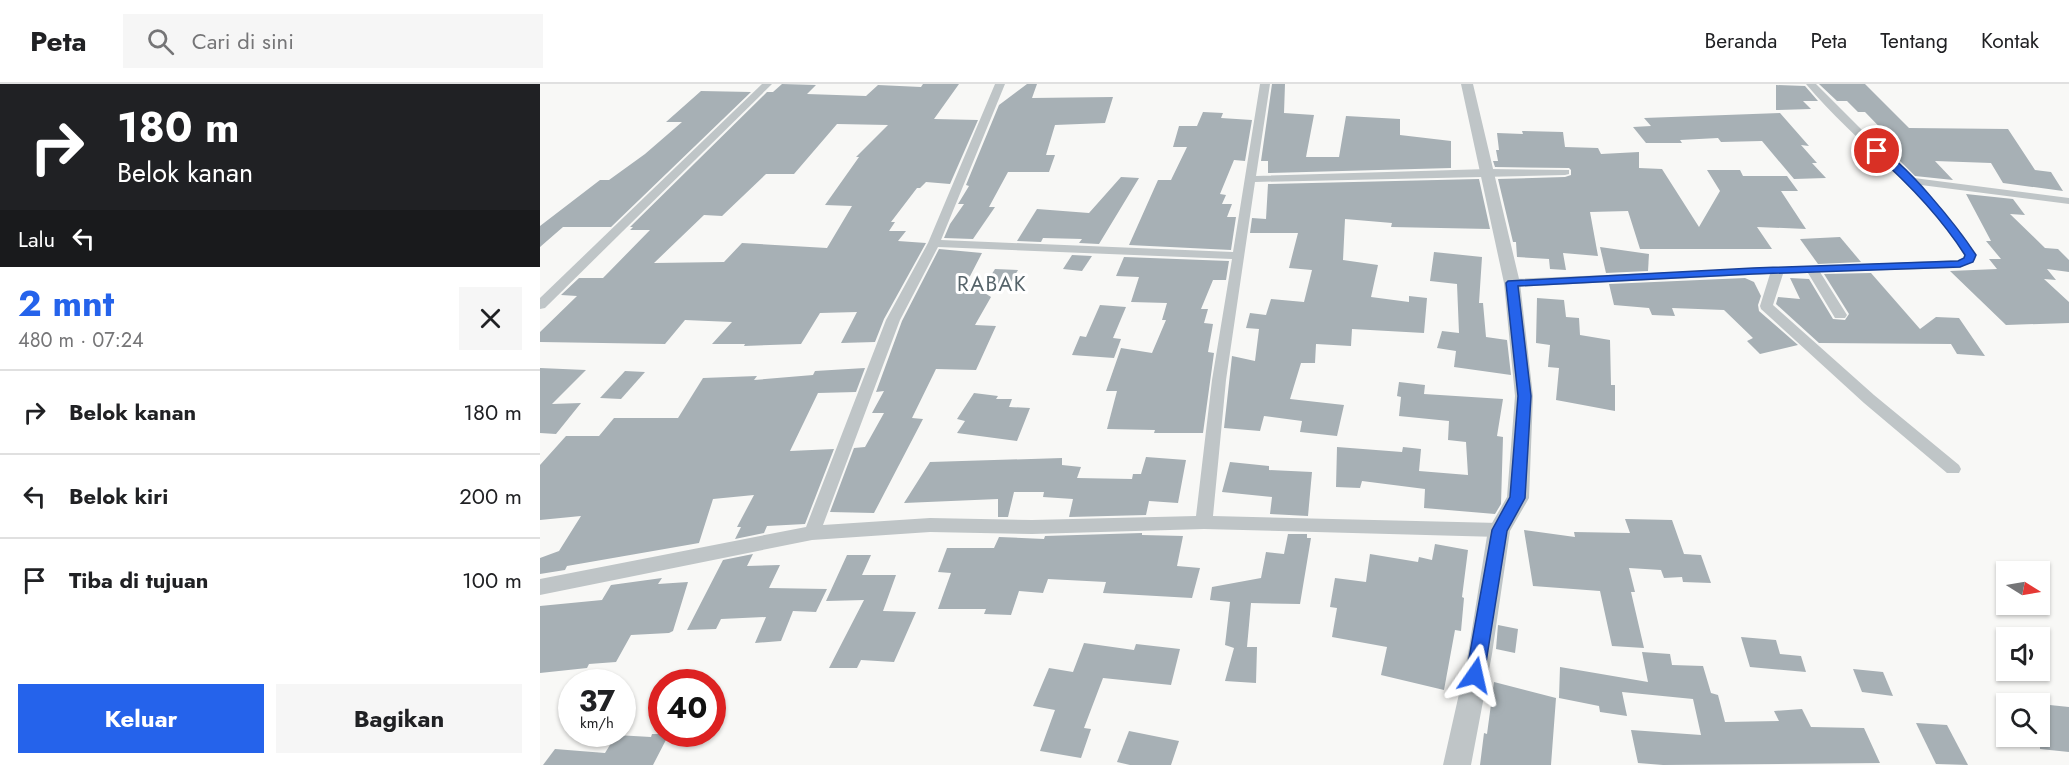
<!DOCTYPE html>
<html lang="id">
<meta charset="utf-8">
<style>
:root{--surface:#fff;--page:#f6f6f6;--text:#202124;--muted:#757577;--line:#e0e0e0;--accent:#2563eb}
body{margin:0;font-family:Jost,sans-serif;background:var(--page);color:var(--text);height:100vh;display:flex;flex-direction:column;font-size:22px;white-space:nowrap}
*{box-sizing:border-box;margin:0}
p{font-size:20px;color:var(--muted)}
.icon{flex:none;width:33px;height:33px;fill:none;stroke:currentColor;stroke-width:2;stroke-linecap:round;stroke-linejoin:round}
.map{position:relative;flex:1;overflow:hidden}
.side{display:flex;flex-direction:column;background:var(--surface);width:540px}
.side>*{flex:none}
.guide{background:#202124;color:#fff;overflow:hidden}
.needle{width:39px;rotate:101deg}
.buttons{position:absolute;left:1456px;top:477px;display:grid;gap:12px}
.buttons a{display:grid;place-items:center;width:54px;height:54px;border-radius:0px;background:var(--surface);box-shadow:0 2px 4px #0004;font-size:30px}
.speed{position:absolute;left:18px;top:585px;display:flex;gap:12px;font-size:30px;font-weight:700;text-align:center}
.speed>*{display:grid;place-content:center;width:78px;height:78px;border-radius:50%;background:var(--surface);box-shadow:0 2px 4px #0004;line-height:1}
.speed small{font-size:15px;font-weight:400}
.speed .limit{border:9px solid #d22;background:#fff;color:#111}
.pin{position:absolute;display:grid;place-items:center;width:51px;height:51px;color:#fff;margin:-26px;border:3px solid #fff;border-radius:50%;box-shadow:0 2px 6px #0007}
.me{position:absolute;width:66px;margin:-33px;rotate:11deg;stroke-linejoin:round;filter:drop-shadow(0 0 4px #0008)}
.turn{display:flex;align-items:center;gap:21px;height:126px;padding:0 18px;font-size:27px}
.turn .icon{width:78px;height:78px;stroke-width:2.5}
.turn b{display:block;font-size:42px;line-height:51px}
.then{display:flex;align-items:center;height:57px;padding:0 18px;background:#0003;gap:12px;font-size:22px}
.round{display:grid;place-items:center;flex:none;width:63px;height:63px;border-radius:0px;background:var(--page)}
.summary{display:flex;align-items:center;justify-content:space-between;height:102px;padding:0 18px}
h1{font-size:36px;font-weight:700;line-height:45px;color:var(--accent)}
.primary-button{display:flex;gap:12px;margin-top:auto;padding:12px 18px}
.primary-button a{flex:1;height:69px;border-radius:0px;background:var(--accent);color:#fff;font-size:24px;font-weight:700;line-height:69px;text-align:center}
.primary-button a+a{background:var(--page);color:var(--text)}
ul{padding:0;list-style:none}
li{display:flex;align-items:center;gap:18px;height:84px;padding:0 18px;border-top:2px solid var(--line)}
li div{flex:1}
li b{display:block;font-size:22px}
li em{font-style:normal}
header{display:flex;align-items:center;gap:36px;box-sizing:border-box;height:84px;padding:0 30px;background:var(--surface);border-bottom:2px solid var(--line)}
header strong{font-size:28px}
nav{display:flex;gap:33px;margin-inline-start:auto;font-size:21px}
.search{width:420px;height:54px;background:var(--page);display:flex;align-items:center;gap:15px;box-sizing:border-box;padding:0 21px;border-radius:0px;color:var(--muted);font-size:22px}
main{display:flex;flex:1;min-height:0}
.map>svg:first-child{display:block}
.building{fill:#a7b0b5;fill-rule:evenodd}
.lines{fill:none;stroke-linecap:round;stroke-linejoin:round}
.minor{fill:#bfc5c7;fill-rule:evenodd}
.tertiary{fill:#bfc5c7;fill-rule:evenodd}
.route{fill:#2563eb;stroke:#184099;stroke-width:1.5}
.labels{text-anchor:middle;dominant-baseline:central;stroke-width:6;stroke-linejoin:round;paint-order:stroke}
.quarter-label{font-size:21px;letter-spacing:1.5px;fill:#56646a;stroke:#fff}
</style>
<header>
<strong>Peta</strong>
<div class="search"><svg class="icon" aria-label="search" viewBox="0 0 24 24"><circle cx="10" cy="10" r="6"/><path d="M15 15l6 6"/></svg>Cari di sini</div>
<nav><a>Beranda</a><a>Peta</a><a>Tentang</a><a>Kontak</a></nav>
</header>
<main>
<section class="side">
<div class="guide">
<div class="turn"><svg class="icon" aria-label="right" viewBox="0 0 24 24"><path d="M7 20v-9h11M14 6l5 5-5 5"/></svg><div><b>180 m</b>Belok kanan</div></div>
<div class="then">Lalu<svg class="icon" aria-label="left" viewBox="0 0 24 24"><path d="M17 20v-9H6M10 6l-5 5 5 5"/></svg></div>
</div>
<div class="summary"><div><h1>2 mnt</h1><p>480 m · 07:24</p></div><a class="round"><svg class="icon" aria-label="close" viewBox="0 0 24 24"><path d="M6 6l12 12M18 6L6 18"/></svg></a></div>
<ul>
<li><svg class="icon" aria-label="right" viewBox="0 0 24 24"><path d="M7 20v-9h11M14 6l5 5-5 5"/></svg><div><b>Belok kanan</b></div><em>180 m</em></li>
<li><svg class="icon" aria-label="left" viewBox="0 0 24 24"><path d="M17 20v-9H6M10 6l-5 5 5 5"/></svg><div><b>Belok kiri</b></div><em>200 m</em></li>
<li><svg class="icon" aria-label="arrive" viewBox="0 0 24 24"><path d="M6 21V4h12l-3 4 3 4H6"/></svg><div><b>Tiba di tujuan</b></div><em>100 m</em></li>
</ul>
<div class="primary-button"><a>Keluar</a><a>Bagikan</a></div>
</section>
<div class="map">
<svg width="1529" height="681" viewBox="0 0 1529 681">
<rect width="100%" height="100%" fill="#f8f8f6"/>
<g class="building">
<path d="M242,0L276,1L267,10L326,12L338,1L381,3L383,0H419L394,35L438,36L410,100L386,98L380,104H377L351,138H355L349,147H366L358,157L386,159L344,235L335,258L301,259L317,228L280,229L261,260L204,262L205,260H172L192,238L145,236L125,260L0,258V248L37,212L21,211L39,194H63L110,146H90L93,143H90L227,8H233ZM297,40L348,41L316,73H319L285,121L312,122L287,164L202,159L184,178L114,179L164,131L182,132L226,90H254Z"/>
<path d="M487,0H497L492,14L573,13L565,39L515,41L506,71H515L509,88H468L449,123H455L433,155L404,154L410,140L424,120H418L429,102L426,101L459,21Z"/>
<path d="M732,0H745L744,29L774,31L766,73H799L806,32L860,35V51L911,57V84L728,89V77H721Z"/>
<path d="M1279,0H1325L1369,44L1468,45L1495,86L1511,88L1523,107L1463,99L1451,79L1395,77L1413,96L1375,92L1344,61H1357L1325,28H1318L1307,17H1297Z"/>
<path d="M1236,1L1265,2L1278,17H1263L1271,25L1236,26Z"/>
<path d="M161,7L211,8L71,143H23L0,163V142L60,96H69L105,70L142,38H126Z"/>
<path d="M663,28L683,29L681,34L712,36L705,77L694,76L680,110L686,111L682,120H692L687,133H696L691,166L589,161L618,96H631L647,63H633L639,42H657Z"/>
<path d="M1240,29L1269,62L1261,61L1277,79H1272L1286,94L1254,95L1222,57L1181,58L1178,54L1140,56L1142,59H1106L1093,43L1111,42L1104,34Z"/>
<path d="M982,47L1023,48L1025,63L1058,64L1061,70L1099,68V84L1122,85L1159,143L1180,107L1167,86H1200L1203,92H1247L1258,107H1241L1266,145L1217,143L1232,165H1100L1088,127L1050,128L1058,172L1023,169L1026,186L1010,185L1009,175L977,173L976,158H973L958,95L1025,93L1031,91V86L1029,84L955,83L953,77H958L956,66H959L957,49L983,50Z"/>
<path d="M581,93L599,94L559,160L539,159L542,155L503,154L501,158L477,157L497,125L549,129Z"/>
<path d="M939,95L950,145L851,143L852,139L805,135L803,176L838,181L831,213L869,218V212L887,214L884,249L812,245L811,262L776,260L775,279H761L750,315L804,321L797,352L760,348L762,337L724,332L720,347L684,344L692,272L715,277L719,245L706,244L710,229L726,231L731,215L764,218L772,186L749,184L758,149H710L712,134L726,135L728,100Z"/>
<path d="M1426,110L1473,115L1485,131L1470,130L1505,164L1518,165L1529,176V188L1507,185L1516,196L1504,195L1529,218V239L1466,241L1410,187L1457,185L1449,175H1461L1446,157H1451Z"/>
<path d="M1300,153L1321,178L1278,180L1260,155Z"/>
<path d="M1060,163L1109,170L1108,187L1066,189Z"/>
<path d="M399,165L442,169L427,198L451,213L435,241L456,242L436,286L396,285L372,334L383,335L334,429L290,428L314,364L325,363L344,329H332L344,307L336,308L362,237Z"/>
<path d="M894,168L942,173L939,219H943L946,253L967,256L971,291L914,283L916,267L897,264L902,247L919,249L917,200L890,197Z"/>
<path d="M532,171L552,172L542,187L523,185Z"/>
<path d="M584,173L689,177L686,196H673L661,225H668L664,239L673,240L668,268L674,269L663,349H614L615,346L567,345L577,307H566L581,264L612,269L626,236H622L627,219L591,218L599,193L576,192Z"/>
<path d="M455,185L478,186L467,205L443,204Z"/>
<path d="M1331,189L1380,245L1396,233L1419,234L1445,272L1417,270L1411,260L1279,259L1236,220L1238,213L1260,215L1250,194L1269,195L1293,235L1305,236L1309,230L1284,190Z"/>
<path d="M1205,194L1214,198L1221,212L1218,221L1219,227L1258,261L1220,270L1207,257L1213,254L1184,226L1132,224L1135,232L1112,231L1109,224L1074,221L1069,200Z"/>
<path d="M997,214L1024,216L1026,233L1039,234L1040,251L1070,256L1071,301H1075V327L1016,316L1019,284L1008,283L1010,261L996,259Z"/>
<path d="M560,221L586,223L573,254L581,255L574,274L532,271L540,252L546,253Z"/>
<path d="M0,284L46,286L12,320L41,319L16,350L0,349Z"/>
<path d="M325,284L316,308L278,309L250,367L294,365L265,440L227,442L224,449L195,455L201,443H197L214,411L173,415L159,459L27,482L25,486L0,490V474L19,467L41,432L0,436V381L26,352H59L74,334H138L163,294L217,292L214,296L273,291L275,287Z"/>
<path d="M85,287L105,288L81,315L60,314Z"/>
<path d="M859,298L885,301L884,310L963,315L957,352L963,353L961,420L955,430L884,424L885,405L822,397L820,404L796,403L797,363L862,368L863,363L881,365L879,387L928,391L926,358L908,356L909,337L859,332L861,313L857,312Z"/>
<path d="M434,309L458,312L456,315H472L469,323L490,324L477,357L417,349L425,337L417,335Z"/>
<path d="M606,373L646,376L638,419L609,417L606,431L529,433L533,415L503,413L504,408H474L468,433H458V415L364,419L390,378L522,374V381L541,383L537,394L592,395L593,390H601Z"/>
<path d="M690,378L729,382V386L772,388L768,432L730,430L732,413L682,408Z"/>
<path d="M1085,435L1132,436L1144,470L1161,471L1171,499L1143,498L1142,493L1124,494L1121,486L1089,484L1095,508H1091L1104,564L1072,562L1060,507L993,502L984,446L1035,453L1034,448L1090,449Z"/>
<path d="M602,449V451L643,452L637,482L660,484L652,514L563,509L566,498L508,495L503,509L479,507L471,531L444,530L446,525H398L411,489L398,488L407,464H454L459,453L504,455L505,452Z"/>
<path d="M748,450H767V454H771L760,520L711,519L707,563H717L716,599L685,597L694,564L685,561L690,518L670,516L672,503L721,494L726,468L744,470Z"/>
<path d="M895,460L928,466L922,513L924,514L921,547L915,546L904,606L841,591L847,563L792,553L797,524L790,523L795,494L826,498L830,470L878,478L879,473L892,476Z"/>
<path d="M213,470L207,482L240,481L229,504L287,505L276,528L253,527L241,557L215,559L226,533L181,535L176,545L147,546L183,476Z"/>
<path d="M307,471H331L322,491H356L343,527L376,528L354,578L321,576L317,584H289L324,516L286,517Z"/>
<path d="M122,494L118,500L148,498L133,547L129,549L91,551L76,578L49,580L47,584L0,589V522L62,516L71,501Z"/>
<path d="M958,541L978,545L975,569L956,565Z"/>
<path d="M1201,553L1236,556L1240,570L1261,572L1266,588L1210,583Z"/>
<path d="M544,559L594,566L596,560L640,565L631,601L563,594L544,644L551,645L541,674L500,667L515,626L493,622L509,584L533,588Z"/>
<path d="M1102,568L1130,570L1132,581L1163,582L1171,609L1178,611L1185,638L1239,637L1234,627L1262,625L1271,643L1324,644L1340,679L1123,681L1098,679L1091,646L1161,651L1153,615L1082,608L1087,632L1060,628L1059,622L1019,614L1020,583L1108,598Z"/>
<path d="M1313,585L1343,588L1353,612L1322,608Z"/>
<path d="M954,598L1016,614L1011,681H940L944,649L947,650Z"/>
<path d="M1500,620L1529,623V668L1500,665Z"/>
<path d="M1376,639L1407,641L1428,681L1396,680Z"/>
<path d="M589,647L639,657L631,681H590L577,678Z"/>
<path d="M112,650H129L113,681H3L15,665L65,669L76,651L111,653Z"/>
</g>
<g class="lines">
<g class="minor">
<path d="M222,0H232L5,224L0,225V214Z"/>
<path d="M455,0H465L401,156L693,168L720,0H730L716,92L948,85L1029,86V90L1025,91L715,98L686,296L673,432L959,439L965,441L967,446L965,451L959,453L664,445L492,450L390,448L272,456L0,511V495L266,443L346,236L388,159ZM398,163L692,175L672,296L656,432L492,436L390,434L283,441L360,236Z"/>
<path d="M1266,0H1276L1341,65L1374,94L1529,114V120L1381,101L1423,151L1436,171L1435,176L1420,184L1280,188L1307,231L1305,234H1295L1268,189L1243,190L1233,221L1334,311L1419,381L1421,385L1419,389H1407L1324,319L1221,225L1220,222L1230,190L972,203L966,199L972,195L1418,176L1423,174L1424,171C1383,104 1316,60 1266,0Z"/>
</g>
<path class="tertiary" d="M921,0H933L980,199L993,312L989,414L970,447L952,570L931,681H903L928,570L948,446L967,413L975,312L964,199Z"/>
</g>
<path class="route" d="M1337,64C1364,75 1419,145 1436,171L1433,178L1420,183L1213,190L978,202L991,312L985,414L967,447L944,591L941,596L935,599L929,596L926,591L952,446L970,413L978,312L966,199L968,197L1213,184L1418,177L1424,174L1425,171C1400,132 1368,99 1334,69V65Z"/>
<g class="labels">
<g class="quarter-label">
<text x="452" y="200">RABAK</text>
</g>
</g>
</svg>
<div class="buttons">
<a><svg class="needle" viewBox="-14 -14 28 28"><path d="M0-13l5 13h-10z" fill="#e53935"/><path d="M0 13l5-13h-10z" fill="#757577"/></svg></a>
<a><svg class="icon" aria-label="sound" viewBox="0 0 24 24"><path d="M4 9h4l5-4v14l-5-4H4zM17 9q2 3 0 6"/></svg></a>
<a><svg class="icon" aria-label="search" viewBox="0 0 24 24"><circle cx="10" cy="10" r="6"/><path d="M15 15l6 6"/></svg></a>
</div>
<div class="speed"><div>37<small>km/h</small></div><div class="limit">40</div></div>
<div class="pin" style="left:1337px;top:67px;background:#d93025"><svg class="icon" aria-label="arrive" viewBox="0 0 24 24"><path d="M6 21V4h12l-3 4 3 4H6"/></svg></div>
<svg class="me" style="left:935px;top:591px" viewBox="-20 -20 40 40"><path d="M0-17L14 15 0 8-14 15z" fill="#2563eb" stroke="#fff" stroke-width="4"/></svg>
</div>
</main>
